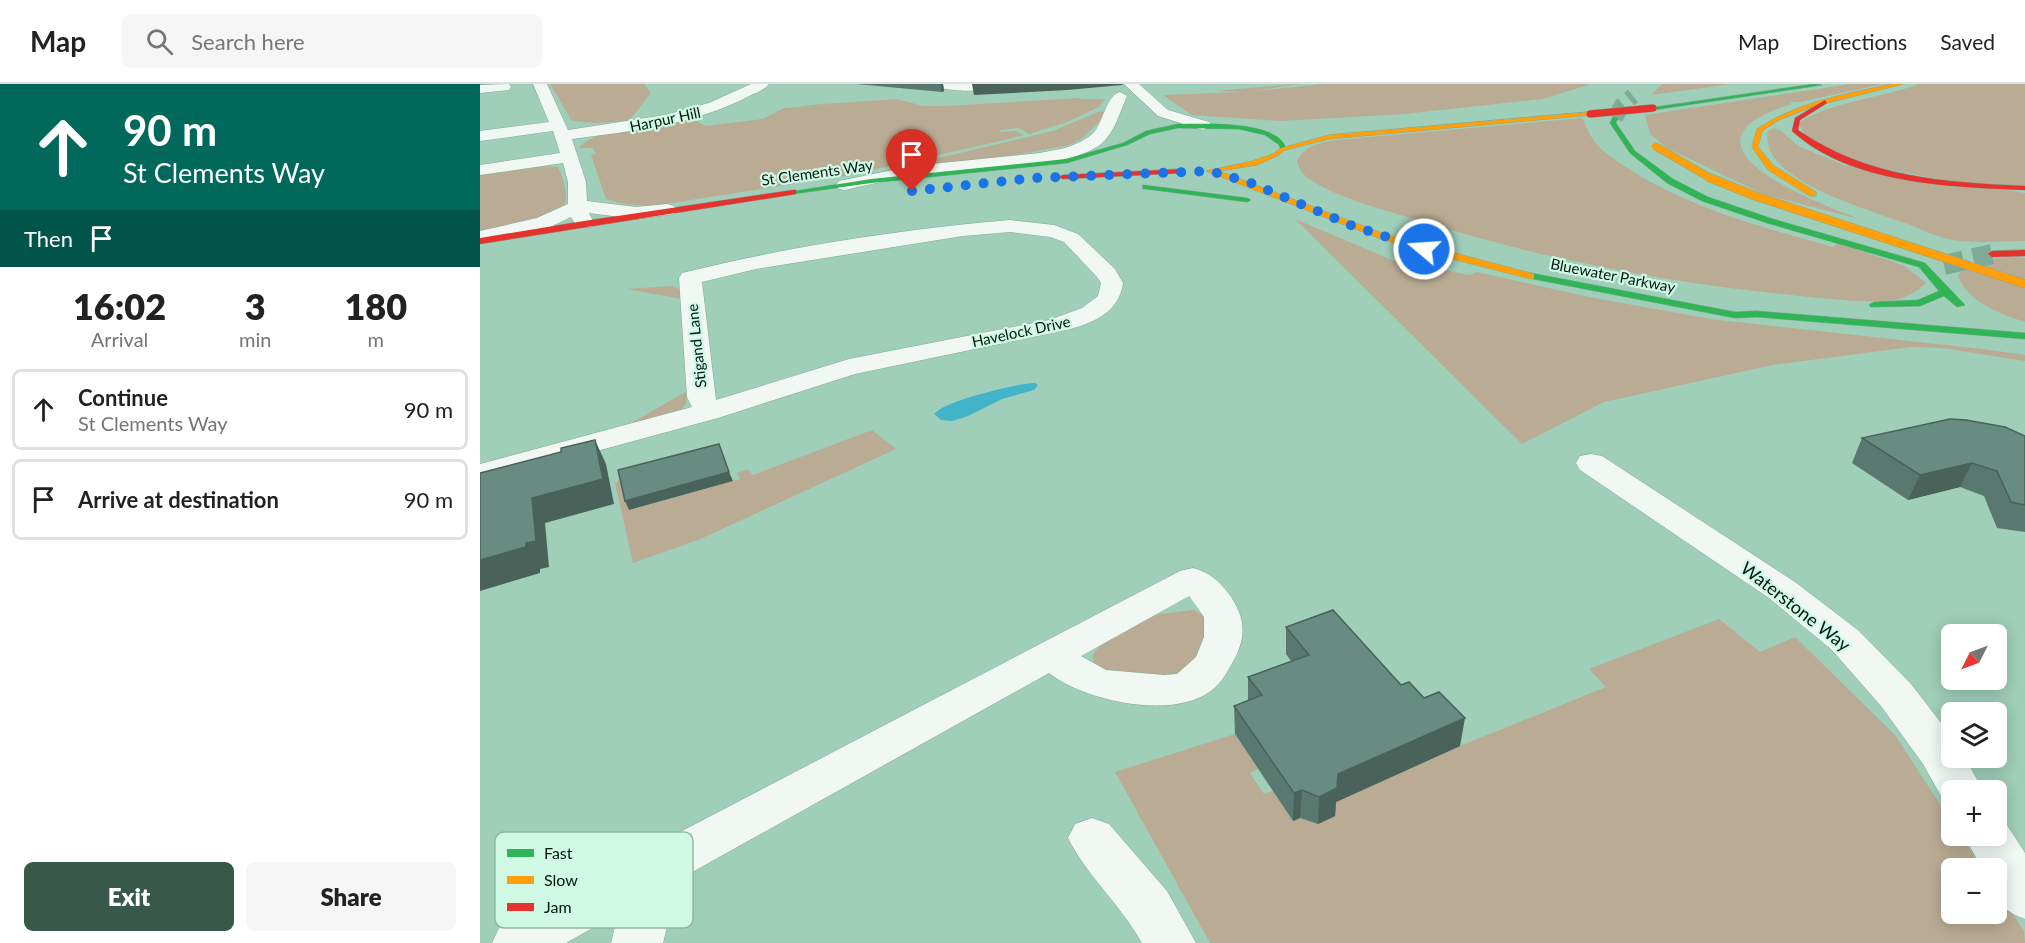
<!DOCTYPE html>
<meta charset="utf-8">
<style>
:root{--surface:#fff;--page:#f6f6f6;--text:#222;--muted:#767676;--line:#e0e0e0;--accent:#38584a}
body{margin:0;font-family:Lato,sans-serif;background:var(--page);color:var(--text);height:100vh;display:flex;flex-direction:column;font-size:22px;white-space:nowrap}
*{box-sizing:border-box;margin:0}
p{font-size:20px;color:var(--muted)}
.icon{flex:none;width:33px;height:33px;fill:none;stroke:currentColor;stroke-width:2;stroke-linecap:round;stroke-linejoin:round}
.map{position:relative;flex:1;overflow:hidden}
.sheet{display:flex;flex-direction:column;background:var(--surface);width:480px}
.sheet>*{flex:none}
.guide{background:#00695c;color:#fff;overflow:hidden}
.needle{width:39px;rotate:228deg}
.buttons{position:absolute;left:1461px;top:540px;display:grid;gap:12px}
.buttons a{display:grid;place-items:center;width:66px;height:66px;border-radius:9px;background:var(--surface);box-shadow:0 3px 15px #0003;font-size:30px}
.pin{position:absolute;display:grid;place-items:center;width:51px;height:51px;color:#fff;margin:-62px -26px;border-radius:50% 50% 50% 0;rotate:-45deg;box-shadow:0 0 6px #0007}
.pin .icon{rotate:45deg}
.me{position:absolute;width:66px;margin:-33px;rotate:288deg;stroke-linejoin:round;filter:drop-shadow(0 0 4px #0008)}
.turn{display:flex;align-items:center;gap:21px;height:126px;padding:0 24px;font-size:27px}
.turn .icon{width:78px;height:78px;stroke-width:2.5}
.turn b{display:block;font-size:42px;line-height:51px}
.then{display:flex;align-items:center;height:57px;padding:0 24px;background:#0003;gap:12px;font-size:22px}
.eta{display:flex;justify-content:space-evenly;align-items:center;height:102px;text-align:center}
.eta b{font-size:36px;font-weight:800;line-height:42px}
.cta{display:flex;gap:12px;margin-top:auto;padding:12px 24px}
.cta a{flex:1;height:69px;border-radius:9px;background:var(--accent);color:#fff;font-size:24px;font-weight:800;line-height:69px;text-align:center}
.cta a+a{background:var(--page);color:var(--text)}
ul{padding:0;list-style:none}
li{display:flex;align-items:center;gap:18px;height:81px;margin:0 12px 9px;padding:0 12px;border:3px solid var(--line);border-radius:9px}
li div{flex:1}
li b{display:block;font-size:22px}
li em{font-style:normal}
header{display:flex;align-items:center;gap:36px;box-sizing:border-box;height:84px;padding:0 30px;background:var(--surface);border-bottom:2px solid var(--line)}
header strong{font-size:28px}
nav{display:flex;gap:33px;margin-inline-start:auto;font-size:21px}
.search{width:420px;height:54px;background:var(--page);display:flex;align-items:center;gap:15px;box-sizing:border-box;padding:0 21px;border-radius:9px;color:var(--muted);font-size:22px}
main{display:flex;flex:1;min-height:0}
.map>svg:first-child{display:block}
.green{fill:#baac94}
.water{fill:#41b4ca}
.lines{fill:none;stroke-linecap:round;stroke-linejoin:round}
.secondary-tunnel-far1{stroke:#7faa97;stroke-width:16;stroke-dasharray:16 8;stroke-linecap:butt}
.secondary-tunnel{stroke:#7faa97;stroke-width:20;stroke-dasharray:20 10;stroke-linecap:butt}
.street-casing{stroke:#83a999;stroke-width:1}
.fast-casing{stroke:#83a999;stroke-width:1}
.slow-casing{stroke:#83a999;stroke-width:1}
.jam-casing{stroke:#83a999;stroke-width:1}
.street{fill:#f1f8f4;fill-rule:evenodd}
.fast{fill:#30b455;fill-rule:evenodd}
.slow{fill:#ff9f0a;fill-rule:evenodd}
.jam{fill:#e5322d;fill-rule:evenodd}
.slow-bridge-far1-casing{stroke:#83a999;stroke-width:8;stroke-linecap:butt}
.slow-bridge-casing{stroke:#83a999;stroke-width:9;stroke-linecap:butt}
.jam-bridge-casing{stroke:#83a999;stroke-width:8;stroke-linecap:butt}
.slow-bridge-far1{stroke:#ff9f0a;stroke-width:7}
.slow-bridge{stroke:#ff9f0a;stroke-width:8}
.jam-bridge{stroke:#e5322d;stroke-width:7}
.wall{fill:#59786f}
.shaded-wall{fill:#49625a}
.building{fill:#688c81;stroke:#49625a;stroke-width:1.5}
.route{stroke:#1a73e8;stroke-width:10;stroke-dasharray:0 18}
.labels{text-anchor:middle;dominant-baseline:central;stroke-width:4.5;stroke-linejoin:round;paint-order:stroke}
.far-street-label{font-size:15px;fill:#00190f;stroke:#d0f9e5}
.street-label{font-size:18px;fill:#00190f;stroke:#d0f9e5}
.key{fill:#d0f9e5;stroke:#92b6a5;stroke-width:1.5}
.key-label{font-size:16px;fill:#00190f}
</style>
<header>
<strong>Map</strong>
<div class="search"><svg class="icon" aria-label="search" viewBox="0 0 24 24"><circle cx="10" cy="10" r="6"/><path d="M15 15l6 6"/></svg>Search here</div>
<nav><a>Map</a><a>Directions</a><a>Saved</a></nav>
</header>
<main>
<section class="sheet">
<div class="guide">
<div class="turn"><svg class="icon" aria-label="ahead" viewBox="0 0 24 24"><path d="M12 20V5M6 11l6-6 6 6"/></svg><div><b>90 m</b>St Clements Way</div></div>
<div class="then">Then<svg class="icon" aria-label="arrive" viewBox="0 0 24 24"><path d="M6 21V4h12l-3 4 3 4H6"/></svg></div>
</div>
<div class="eta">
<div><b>16:02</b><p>Arrival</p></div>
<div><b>3</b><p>min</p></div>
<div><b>180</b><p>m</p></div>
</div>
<ul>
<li><svg class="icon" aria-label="ahead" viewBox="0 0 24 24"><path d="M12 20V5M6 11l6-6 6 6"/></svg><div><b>Continue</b><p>St Clements Way</p></div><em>90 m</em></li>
<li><svg class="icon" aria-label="arrive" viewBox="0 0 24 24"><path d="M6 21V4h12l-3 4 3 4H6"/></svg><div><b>Arrive at destination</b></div><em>90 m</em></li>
</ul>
<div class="cta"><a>Exit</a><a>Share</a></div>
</section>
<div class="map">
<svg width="1545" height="859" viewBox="0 0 1545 859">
<rect width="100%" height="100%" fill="#9fceb9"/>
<g class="green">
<path d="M70,0H164L171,9L149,37L117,39L92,37Z"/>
<path d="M815,0H819L775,7L844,0H1111L1063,15L924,30L800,37L712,31L683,11L762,8L735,7Z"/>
<path d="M1182,0H1251L1171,11Z"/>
<path d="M1371,0H1403L1320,18H1309L1312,20C1183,59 1330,116 1379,135L1283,110L1187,64L1170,50L1165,31Z"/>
<path d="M1440,0H1545V102L1473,98L1391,82L1329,58L1318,39C1354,17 1400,14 1440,0Z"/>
<path d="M602,14L599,15H625L619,23L587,38L549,50L539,44L520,46V48L536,47L544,51L520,57L370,91L173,122L144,120L126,115L111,71L116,70L113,64H99C116,43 186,38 212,34L225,42L283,35L304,24L375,20L319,23L330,21L417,15L443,22H465Z"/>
<path d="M627,27L620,37L600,56L589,61L541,70L391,90L573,47L618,28Z"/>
<path d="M1102,34C1106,41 1109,51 1115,58C1125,71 1142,80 1155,89C1216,126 1285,144 1353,163L1358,159L1425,182L1446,199C1438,207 1429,212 1419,215C1396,221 1344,214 1319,212C1187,199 1057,174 931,134C900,125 856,113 829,95C822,90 819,84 817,76C827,61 839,59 856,56Z"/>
<path d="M1294,44L1300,46L1318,62L1364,81L1545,109V157C1524,157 1501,159 1480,157C1460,156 1438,143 1419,137C1385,124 1278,95 1288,47Z"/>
<path d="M66,82L78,83C83,93 88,110 85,121L50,137L0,147V91Z"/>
<path d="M815,135L912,176L990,191L997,188L1109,213L1230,235L1503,265L1545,271V277L1462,264L1431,263L1293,281L1124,318L1042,360Z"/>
<path d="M1534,173L1545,174V238C1520,230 1488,218 1478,192C1492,174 1513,175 1534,173Z"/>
<path d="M192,202L200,205L202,215L146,205Z"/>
<path d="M207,307L206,320L198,329L139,346Z"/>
<path d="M392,346L416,365L218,456L153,479L135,399L142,395L150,426L260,395L257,389L267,385L273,391Z"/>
<path d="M713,526C727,531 731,543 733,557L701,590L685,593L626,590L614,581L613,571L618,563L672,531Z"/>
<path d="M1239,535L1280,568L1315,553L1415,651L1471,737L1472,752H1481L1502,784H1472V830H1516L1517,806L1544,847L1545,859H730L635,688L755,650L778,685L770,689L784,710L793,707L813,737L820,734L838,740L856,718L980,662L1126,603L1109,585Z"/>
</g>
<path class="water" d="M555,299L558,301L554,306L522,315L488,332L472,337L461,336L454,330C463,317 538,299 555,299Z"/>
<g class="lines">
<path class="secondary-tunnel-far1" d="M1135,34L1142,21L1153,12"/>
<path class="secondary-tunnel" d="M1464,181L1512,170"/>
<g class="street-casing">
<g id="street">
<path d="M29,0L31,3L29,6L0,9V1Z"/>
<path d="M53,0H67L88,46L185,31L229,19L271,0H289C284,6 276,9 269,12C215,41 152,47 92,55L106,98L107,117L156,123L187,120L194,122L197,126L194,130L156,135L109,129L114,139L111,143H97L91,133L70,143L0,159V147L57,134L88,120V98L83,79L0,91V81L80,69L73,47L0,57V47L69,38Z"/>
<path d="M451,0H531C521,9 461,9 451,0Z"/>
<path d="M644,0H659L688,26L729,38L731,41L723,46L678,32Z"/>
<path d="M640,8L647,12C640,28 635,48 621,60C588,85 506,83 464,88C430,92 398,98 365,106L359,105L356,101L359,97L432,82L560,69L585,64C596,60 607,56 615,47C623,37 627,11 640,8Z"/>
<path d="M530,136L574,141L598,150L635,185L643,199C639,229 613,239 586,246L375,290L238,334L0,399V380L212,323L207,313L199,194L202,189C307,163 422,145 530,136ZM530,148L570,153L584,158L617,193L621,199L618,212L602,224L569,236L369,275L236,316L222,198L276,185L483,152Z"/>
<path d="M1111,370L1122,372L1315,498L1379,547L1431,600L1472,653V674H1485L1503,706H1472V721L1465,719L1443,680L1401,622L1351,565L1289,514L1100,386L1096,379L1100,372Z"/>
<path d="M713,484C729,488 739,497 749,510C763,530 767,547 757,570C750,583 743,598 731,607C692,636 604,617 569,589L173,810L187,843L183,859H131L135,843L132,833L86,859H12L20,842L700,487ZM709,512L724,533V553L716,573L697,590L684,591L626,586L601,572Z"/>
<path d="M612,734L629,740L687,807L716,859H662C641,821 607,792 588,754L595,740Z"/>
<path d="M1516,735L1525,738L1545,769V835C1516,824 1516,814 1516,784H1502L1484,752H1516Z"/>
</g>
</g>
<g class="fast-casing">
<g id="fast">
<path d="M1334,0L1342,1L1173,26L1170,24Z"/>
<path d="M1133,33L1138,34L1136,39L1155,67L1193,95L1228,113L1293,135L1445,179L1485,221L1477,223L1464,212L1440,222L1391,223L1389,221L1394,218L1438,216L1459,207L1439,183L1287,139L1222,117L1187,99L1150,69L1130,39Z"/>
<path d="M698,40C721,40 800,36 806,65L801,66L799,61L785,51L759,45L698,44L670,50L647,61L587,79L391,99L313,110L309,108L391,95L586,75L643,59L666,47Z"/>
<path d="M663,101L767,114L771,116L767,118L666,105H663Z"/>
<path d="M1051,189L1255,228L1277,227L1545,249V255L1277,233L1255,234L1048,194V190Z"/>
</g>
</g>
<g class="slow-casing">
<g id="slow">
<path d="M1412,0H1423L1331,23L1297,37L1282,47L1278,63L1294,82L1336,108V112H1330L1288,86L1272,63L1277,45C1318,18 1365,10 1412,0Z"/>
<path d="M1110,28L1112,31L849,55L805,66L797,72L777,81L739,87L907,151L1054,190V194L1051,195L964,173L901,155L726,87L772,77L793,70L801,64L849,51Z"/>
</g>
</g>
<g class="jam-casing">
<g id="jam">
<path d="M1345,16L1347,19L1320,36L1318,46C1388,94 1463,98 1545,102V106C1470,103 1370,100 1312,47L1315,34Z"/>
<path d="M701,85L705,87L704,89L583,95L579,93L583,91Z"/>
<path d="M313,106H316V110L0,160V154L104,137Z"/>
<path d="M1545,166V172L1512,173L1508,170L1512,167Z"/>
</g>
</g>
<use href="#street" class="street"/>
<use href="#fast" class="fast"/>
<use href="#slow" class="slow"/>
<use href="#jam" class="jam"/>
<g class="slow-bridge-far1-casing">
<path id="slow-bridge-far1" d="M1175,62L1232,95"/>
</g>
<g class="slow-bridge-casing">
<path id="slow-bridge" d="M1228,93L1275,112L1545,200"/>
</g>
<g class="jam-bridge-casing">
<path id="jam-bridge" d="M1110,30L1173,24"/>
</g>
<use href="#slow-bridge-far1" class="slow-bridge-far1"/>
<use href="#slow-bridge" class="slow-bridge"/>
<use href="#jam-bridge" class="jam-bridge"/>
</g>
<g class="wall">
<path d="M376,0H463L464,7L462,8Z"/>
<path d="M1545,352V448L1517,444L1504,412L1480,403L1428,416L1372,379L1382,354Z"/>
<path d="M806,543L921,601L980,662L856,718L855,732L838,740L820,734L813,737L755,650L754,622L768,617V593L811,577L806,570Z"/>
</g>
<g class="shaded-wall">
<path d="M460,0H463L464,7L462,8Z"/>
<path d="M492,0H643L642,1L587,6L494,11Z"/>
<path d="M115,356L126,380L134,420L65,439L69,483L60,485V489L0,507V476L52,414Z"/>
<path d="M1492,379L1480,403L1428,416L1440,391Z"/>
<path d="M249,388L253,397L149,426L145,417Z"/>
<path d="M985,634L980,662L856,718L855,732L838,740L839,713L858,690Z"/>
<path d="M822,706L820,734L813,737L814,709Z"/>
</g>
<g class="building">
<path d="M1470,335L1486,336L1525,343L1545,352V421L1531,418L1517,387L1492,379L1440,391L1382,354Z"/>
<path d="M115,356L123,395L52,414L56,457L46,459V463L0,476V389L81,368V364Z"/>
<path d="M239,360L249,388L145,417L138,386Z"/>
<path d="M853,526L921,601L929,598L944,614L959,608L985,634L858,690L857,704L839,713L822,706L814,709L754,622L782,611L768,593L829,571L806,543Z"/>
</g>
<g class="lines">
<path class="route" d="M432,107L554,94L730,87L771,99L873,142L944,165"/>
</g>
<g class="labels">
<g class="far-street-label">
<text transform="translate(185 35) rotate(-12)">Harpur Hill</text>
<text transform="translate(337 88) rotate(-8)">St Clements Way</text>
<text transform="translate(1133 191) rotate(11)">Bluewater Parkway</text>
<text transform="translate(541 247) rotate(-12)">Havelock Drive</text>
<text transform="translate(216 262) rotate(-96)">Stigand Lane</text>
</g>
<g class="street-label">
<text transform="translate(1316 522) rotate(38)">Waterstone Way</text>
</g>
</g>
<rect x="15" y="748" width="198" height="96" rx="9" class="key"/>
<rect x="27" y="765" width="27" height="8" fill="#30b455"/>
<rect x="27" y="792" width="27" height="8" fill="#ff9f0a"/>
<rect x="27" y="819" width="27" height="8" fill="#e5322d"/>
<g class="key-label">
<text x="64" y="775">Fast</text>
<text x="64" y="802">Slow</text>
<text x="64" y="829">Jam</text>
</g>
</svg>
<div class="buttons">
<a><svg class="needle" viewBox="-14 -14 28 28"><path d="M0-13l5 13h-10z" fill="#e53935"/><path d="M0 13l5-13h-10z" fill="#767676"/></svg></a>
<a><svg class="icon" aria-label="layers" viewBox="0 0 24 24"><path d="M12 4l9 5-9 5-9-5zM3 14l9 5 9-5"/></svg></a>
<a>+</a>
<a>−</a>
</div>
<div class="pin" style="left:432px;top:107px;background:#d93025"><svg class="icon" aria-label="arrive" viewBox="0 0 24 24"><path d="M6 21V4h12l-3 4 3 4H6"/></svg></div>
<svg class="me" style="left:944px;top:165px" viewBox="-20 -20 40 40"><circle r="17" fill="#1a73e8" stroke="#fff" stroke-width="3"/><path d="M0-11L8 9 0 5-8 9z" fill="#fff"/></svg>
</div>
</main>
